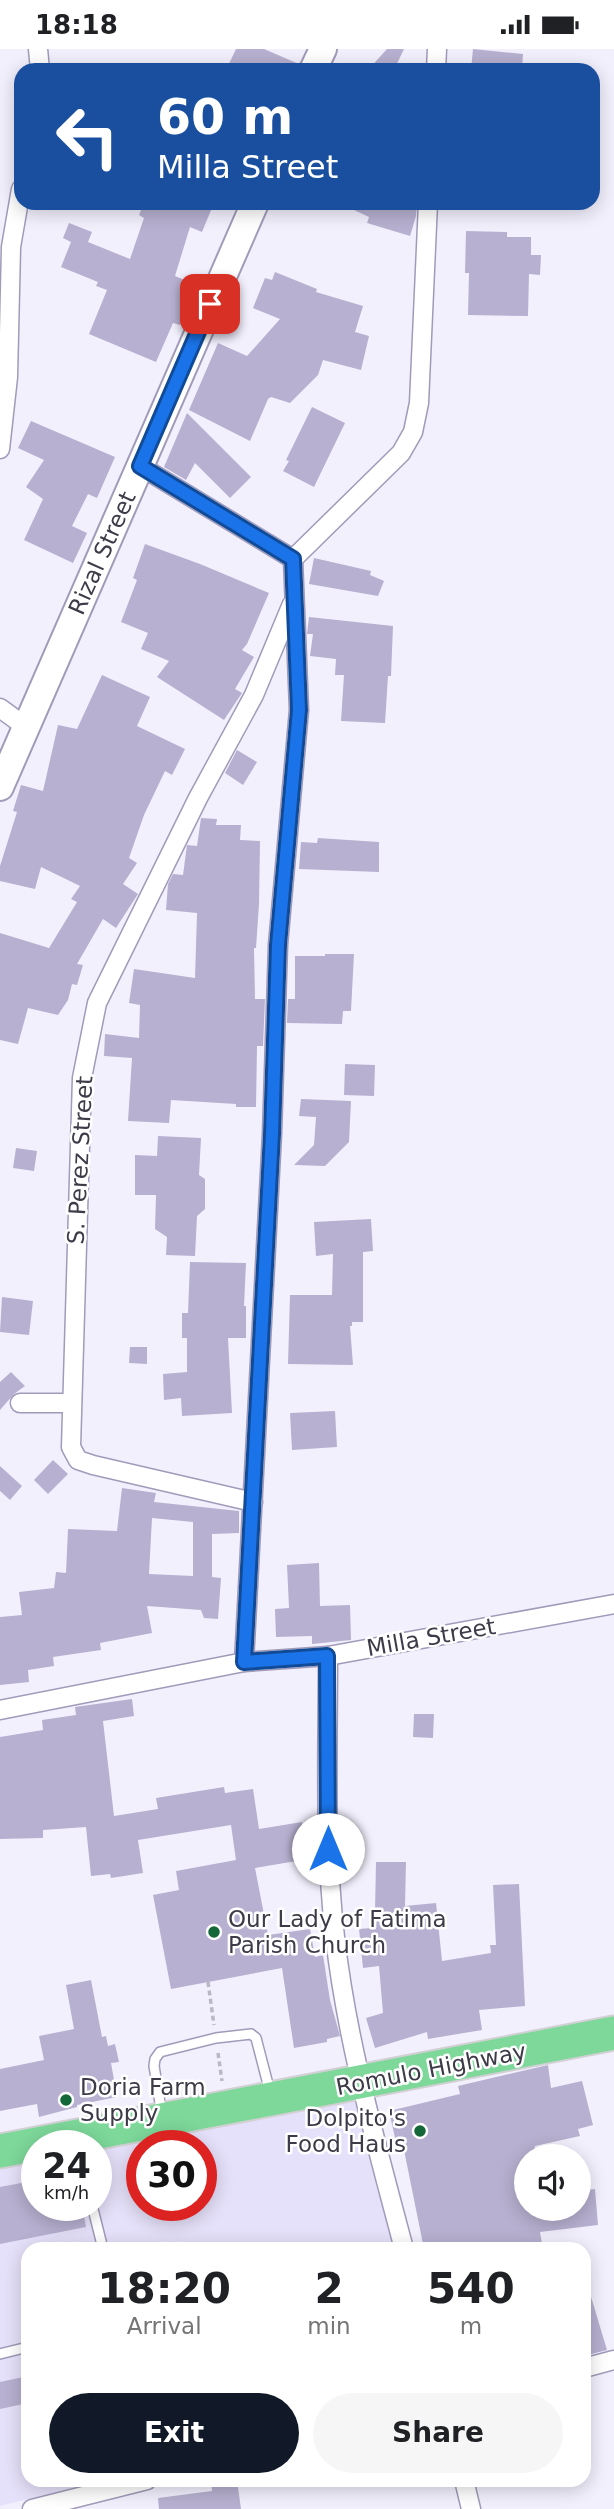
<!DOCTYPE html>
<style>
:root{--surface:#fff;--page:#f6f6f6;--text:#202124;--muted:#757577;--accent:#111827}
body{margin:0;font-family:"DejaVu Sans",sans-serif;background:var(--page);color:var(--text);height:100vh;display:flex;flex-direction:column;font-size:26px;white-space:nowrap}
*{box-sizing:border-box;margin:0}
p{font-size:23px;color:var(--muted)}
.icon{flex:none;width:38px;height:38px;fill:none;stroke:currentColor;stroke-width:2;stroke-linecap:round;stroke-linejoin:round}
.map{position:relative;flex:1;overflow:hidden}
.panel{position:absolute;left:21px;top:2193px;width:570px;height:245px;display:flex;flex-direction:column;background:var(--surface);border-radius:21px;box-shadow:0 4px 18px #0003}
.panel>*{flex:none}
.guide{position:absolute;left:14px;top:14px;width:586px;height:147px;border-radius:21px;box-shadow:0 4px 18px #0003;background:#1a4fa0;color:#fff;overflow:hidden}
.buttons{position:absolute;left:514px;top:2095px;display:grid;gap:14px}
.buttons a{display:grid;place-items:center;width:77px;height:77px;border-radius:50%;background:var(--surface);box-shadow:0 4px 18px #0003;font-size:35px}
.speed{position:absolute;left:21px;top:2081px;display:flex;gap:14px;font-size:35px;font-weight:700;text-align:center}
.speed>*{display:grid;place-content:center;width:91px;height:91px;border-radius:50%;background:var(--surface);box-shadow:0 4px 18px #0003;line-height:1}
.speed small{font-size:18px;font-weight:400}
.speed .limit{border:10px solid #d22;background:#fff;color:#111}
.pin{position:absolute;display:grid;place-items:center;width:60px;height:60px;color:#fff;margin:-30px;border-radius:14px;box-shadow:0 4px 10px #0006}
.me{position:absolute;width:77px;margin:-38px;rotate:0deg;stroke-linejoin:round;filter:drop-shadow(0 0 5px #0008)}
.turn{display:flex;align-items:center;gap:24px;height:147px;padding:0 28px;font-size:32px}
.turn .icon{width:91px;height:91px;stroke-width:2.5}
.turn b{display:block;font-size:49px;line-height:60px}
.eta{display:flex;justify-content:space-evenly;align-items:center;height:119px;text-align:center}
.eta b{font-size:42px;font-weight:800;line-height:49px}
.button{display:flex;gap:14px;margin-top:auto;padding:14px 28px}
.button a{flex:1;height:80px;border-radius:42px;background:var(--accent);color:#fff;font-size:28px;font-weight:800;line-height:80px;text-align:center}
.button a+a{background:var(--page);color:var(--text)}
.status{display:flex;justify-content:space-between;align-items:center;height:49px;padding:0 35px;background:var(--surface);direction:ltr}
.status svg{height:19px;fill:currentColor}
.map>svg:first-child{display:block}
.built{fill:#e6e1fa;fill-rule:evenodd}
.building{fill:#b7b0d0;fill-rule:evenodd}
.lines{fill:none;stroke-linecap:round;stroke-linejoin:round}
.lane-casing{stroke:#a19ab9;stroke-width:12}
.street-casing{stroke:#a19ab9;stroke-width:21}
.secondary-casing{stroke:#a19ab9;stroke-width:30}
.highway-casing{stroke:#d1d0d3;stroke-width:37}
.path{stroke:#bbb8c5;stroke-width:3.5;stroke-dasharray:5 3.5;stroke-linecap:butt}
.lane{stroke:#fff;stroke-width:9}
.street{stroke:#fff;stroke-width:18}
.secondary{stroke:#fff;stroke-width:26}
.highway{stroke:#7dd89a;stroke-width:33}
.route-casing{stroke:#114b97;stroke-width:18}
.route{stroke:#1a73e8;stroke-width:12}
.poi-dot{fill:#136738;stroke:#fff;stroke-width:2.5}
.labels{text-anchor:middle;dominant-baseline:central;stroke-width:5;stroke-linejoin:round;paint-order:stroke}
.street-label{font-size:23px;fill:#3e3b48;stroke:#fff}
.poi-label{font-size:23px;fill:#3e3b48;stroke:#fff;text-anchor:start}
</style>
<div class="status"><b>18:18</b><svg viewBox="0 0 49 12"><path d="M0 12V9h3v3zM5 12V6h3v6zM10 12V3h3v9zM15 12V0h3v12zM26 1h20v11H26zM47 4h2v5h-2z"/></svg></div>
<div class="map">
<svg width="614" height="2460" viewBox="0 0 614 2460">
<rect width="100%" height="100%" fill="#f3f0fe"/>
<path class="built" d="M354,2048L393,2200H28V2431H104L0,2457V2117L37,2110V2156H96V2098ZM142,2096H201V2156H142Z"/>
<g class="building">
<path d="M236,0H264L299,15L297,21H226Z"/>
<path d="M387,0H404L394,21H368Z"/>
<path d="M473,0L523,5L522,21H471Z"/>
<path d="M144,154H214L202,183L190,178L175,227L196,236L180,276L173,274L156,313L89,285L107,241L96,237L98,233L61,218L71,193L63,189L69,174L92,183L88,193L130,210L144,169L139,166Z"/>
<path d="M339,154H417L416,167L410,187L367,174L369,168Z"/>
<path d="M466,182L507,183V188H531V206H541L540,226L529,225L528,267L468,266L469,224H465Z"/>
<path d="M275,223L317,240L316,243L363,257L355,283L369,287L361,321L323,311L318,326L290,354L271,348L268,350L250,392L189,361L218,294L247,307L280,270L253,259L265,229L272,231Z"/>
<path d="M312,358L345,374L314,438L283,422L289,412L286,411Z"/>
<path d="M187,364L251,428L230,449L195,414L186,431L164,418Z"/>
<path d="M31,372L115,408L97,449L88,445L72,477L87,484L73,514L24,491L43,450L26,438L44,411L18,399Z"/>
<path d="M145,495L200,515L269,544L247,595L242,601L254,608L235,640L242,644L224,671L157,628L169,612L141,600L148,584L121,573L137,531L133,529Z"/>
<path d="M314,509L371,522L370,526L384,532L378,547L309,535Z"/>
<path d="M309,568L393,577L391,627H388L385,674L341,672L344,626H335L336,610L310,607L313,585H307Z"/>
<path d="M102,626L150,648L137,677L185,700L172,726L165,722L144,766L129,809L137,814L123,835L138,845L116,879L103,870L77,915L83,916L77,936L72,935L68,951L58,966L28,959L18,995L0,991V884L49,899L77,853L71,850L80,837L41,818L35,840L0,832V817L17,763L13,762L21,736L43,742L58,676L77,680Z"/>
<path d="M237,701L257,713L243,736L225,724Z"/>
<path d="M201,769L217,770L216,776H241L240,791L260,792L259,855L256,899H254L255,950H265L263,997H257L256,1058H236V1055L171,1051L169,1074L128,1072L132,1009L104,1007L105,985L139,989L140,956L129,954L134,920L195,929L197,864L166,861L168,835L173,825L183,826L187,796L197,797Z"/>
<path d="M318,789L379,793V823L299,820L301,793L317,794Z"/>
<path d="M325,905H354L351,962H343L342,975L287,974L288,950H295V907H325Z"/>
<path d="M345,1015L375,1016L374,1047L344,1046Z"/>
<path d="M301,1050L351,1052L349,1093L325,1117L294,1116L314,1096L316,1068L299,1067Z"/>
<path d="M158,1087L201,1089L199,1126L205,1130V1160L197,1167L195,1207L166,1206L167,1188L155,1180L156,1146H135V1106L157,1107Z"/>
<path d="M16,1099L37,1102L34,1122L13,1119Z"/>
<path d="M371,1170L373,1202L363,1203V1273H352V1277H350L353,1316L288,1315L290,1246H332L333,1205L316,1207L314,1173Z"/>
<path d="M190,1213L246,1214L244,1257H246V1289H228L232,1364L182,1367L181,1349L164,1351L163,1325L187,1323V1289H182V1264H188Z"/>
<path d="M2,1248L33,1252L29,1286L0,1283Z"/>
<path d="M130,1298H147V1315L129,1314Z"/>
<path d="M11,1323L25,1337L14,1345L0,1361V1333Z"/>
<path d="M335,1362L337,1398L292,1401L290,1364Z"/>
<path d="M53,1411L68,1425L48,1445L34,1431Z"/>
<path d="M0,1417L22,1437L10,1451L0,1442Z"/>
<path d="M122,1439L156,1444L154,1453L239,1462V1484L212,1485V1528L221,1529L218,1570L204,1569L201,1561L147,1557L152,1584L100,1594L101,1601L53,1608L54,1617L28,1621L29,1633L0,1636V1568L22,1566L19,1543L54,1539L56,1523L66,1524L68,1480L117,1482ZM152,1469L193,1473V1527L149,1525Z"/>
<path d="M319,1514L320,1557L350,1556L351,1591L312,1595V1587L276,1588L275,1560L289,1559L287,1516Z"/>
<path d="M132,1650L134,1667L103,1672L114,1767L158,1760L156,1749L224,1738L225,1744L253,1740L259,1780L302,1773L308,1810L255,1819L268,1886L310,1880L315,1908L323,1906L330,1951L340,1987L327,1990V1993L294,1999L282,1919L171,1940L153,1846L179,1841L176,1822L236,1811L231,1776L138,1791L143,1824L111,1829L110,1825L91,1827L86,1778L43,1781V1789L0,1790V1688L43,1681L42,1671L76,1666L75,1658Z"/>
<path d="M414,1665H434L433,1689L413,1688Z"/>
<path d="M376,1813H406L405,1857L436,1854L442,1912L491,1904L490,1896H496L493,1836L519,1835L525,1957L479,1961L482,1981L428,1990L427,1983L375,1999L366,1969L383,1964L379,1917L363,1919L359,1880L371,1879L370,1864L375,1863Z"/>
<path d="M91,1931L102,1988L106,1987L108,1997L115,1995L119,2013L111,2014L117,2048L77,2056V2058L39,2068L37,2055L0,2062V2020L44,2011L39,1987L74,1980L66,1936Z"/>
<path d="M548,2016L551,2039L582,2032L593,2076L578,2080L580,2087L535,2097L533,2107H527V2160H579V2142L595,2140L598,2176L540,2183L543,2200H424L404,2101L398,2102L389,2062L460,2045L458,2037Z"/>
<path d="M37,2131V2156H82L86,2178L0,2195V2138Z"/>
<path d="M589,2241L607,2301L584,2307V2242Z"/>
<path d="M28,2327V2354L0,2360V2333Z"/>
<path d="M211,2431H237L241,2460H159L158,2449L212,2442Z"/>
</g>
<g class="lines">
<g class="lane-casing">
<g id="lane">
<path d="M162,2066L154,2017L155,2010L160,2003L216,1989L251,1985L256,1989L270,2043"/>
<path d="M92,2156L103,2200"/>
<path d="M0,2305L28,2298"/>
</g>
</g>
<g class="street-casing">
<g id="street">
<path d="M38,0L40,21"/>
<path d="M436,21L437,0"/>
<path d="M0,400L8,328L11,198L21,140"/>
<path d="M140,417L293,510"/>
<path d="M293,510L401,404L413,383L419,354L428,154"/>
<path d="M0,659L26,678"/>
<path d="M20,1354H72"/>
<path d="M253,1453L93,1416L78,1411L71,1398L82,1029L97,954L198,749L254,646L292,555"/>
<path d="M328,1607C328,1700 324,1795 335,1888C347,1994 377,2097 404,2200"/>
<path d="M244,1613L272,1085L278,896L299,661L293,510"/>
<path d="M0,1661L244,1613L328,1607L614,1555"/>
<path d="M584,2319L614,2311"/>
<path d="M464,2431L471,2460"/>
<path d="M32,2460L147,2431"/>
</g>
</g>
<g class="secondary-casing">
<g id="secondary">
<path d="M313,21L323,0"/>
<path d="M0,738L255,154"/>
</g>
</g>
<g class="highway-casing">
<path id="highway" d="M0,2102L614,1984"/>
</g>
<g class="path">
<path d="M208,1933L214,1976"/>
<path d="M218,2004L222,2032"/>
</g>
<use href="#lane" class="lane"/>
<use href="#street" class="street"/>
<use href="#secondary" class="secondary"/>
<use href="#highway" class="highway"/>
</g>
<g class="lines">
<g class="route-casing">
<path id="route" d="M210,255L140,417L293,510L299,661L278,896L272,1085L244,1613L327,1607L328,1800"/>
</g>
<use href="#route" class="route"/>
</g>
<g class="poi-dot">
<circle cx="214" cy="1883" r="7"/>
<circle cx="66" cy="2051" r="7"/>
<circle cx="420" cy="2082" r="7"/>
</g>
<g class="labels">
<g class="street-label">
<text transform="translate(102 504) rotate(-66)">Rizal Street</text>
<text transform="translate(80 1111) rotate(-87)">S. Perez Street</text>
<text transform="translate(431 1588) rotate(-10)">Milla Street</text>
<text transform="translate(431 2020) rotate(-11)">Romulo Highway</text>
</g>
<g class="poi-label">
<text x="228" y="1870">Our Lady of Fatima<tspan x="228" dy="26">Parish Church</tspan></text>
<text x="80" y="2038">Doria Farm<tspan x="80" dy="26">Supply</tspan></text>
<text x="406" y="2069" text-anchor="end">Dolpito's<tspan x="406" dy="26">Food Haus</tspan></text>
</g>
</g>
</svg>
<div class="buttons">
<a><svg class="icon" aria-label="sound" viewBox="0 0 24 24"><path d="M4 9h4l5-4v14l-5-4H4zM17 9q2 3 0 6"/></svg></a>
</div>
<div class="speed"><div>24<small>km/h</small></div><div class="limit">30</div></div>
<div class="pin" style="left:210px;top:255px;background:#d93025"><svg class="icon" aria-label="arrive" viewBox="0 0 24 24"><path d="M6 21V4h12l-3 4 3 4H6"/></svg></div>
<svg class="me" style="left:328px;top:1800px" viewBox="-20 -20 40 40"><circle r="19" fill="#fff"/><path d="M0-13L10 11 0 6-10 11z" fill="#1a73e8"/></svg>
<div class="guide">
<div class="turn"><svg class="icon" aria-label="left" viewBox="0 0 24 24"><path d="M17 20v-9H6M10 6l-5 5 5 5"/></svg><div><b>60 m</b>Milla Street</div></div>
</div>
<section class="panel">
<div class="eta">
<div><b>18:20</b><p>Arrival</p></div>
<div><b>2</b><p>min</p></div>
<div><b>540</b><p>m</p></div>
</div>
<div class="button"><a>Exit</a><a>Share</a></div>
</section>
</div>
